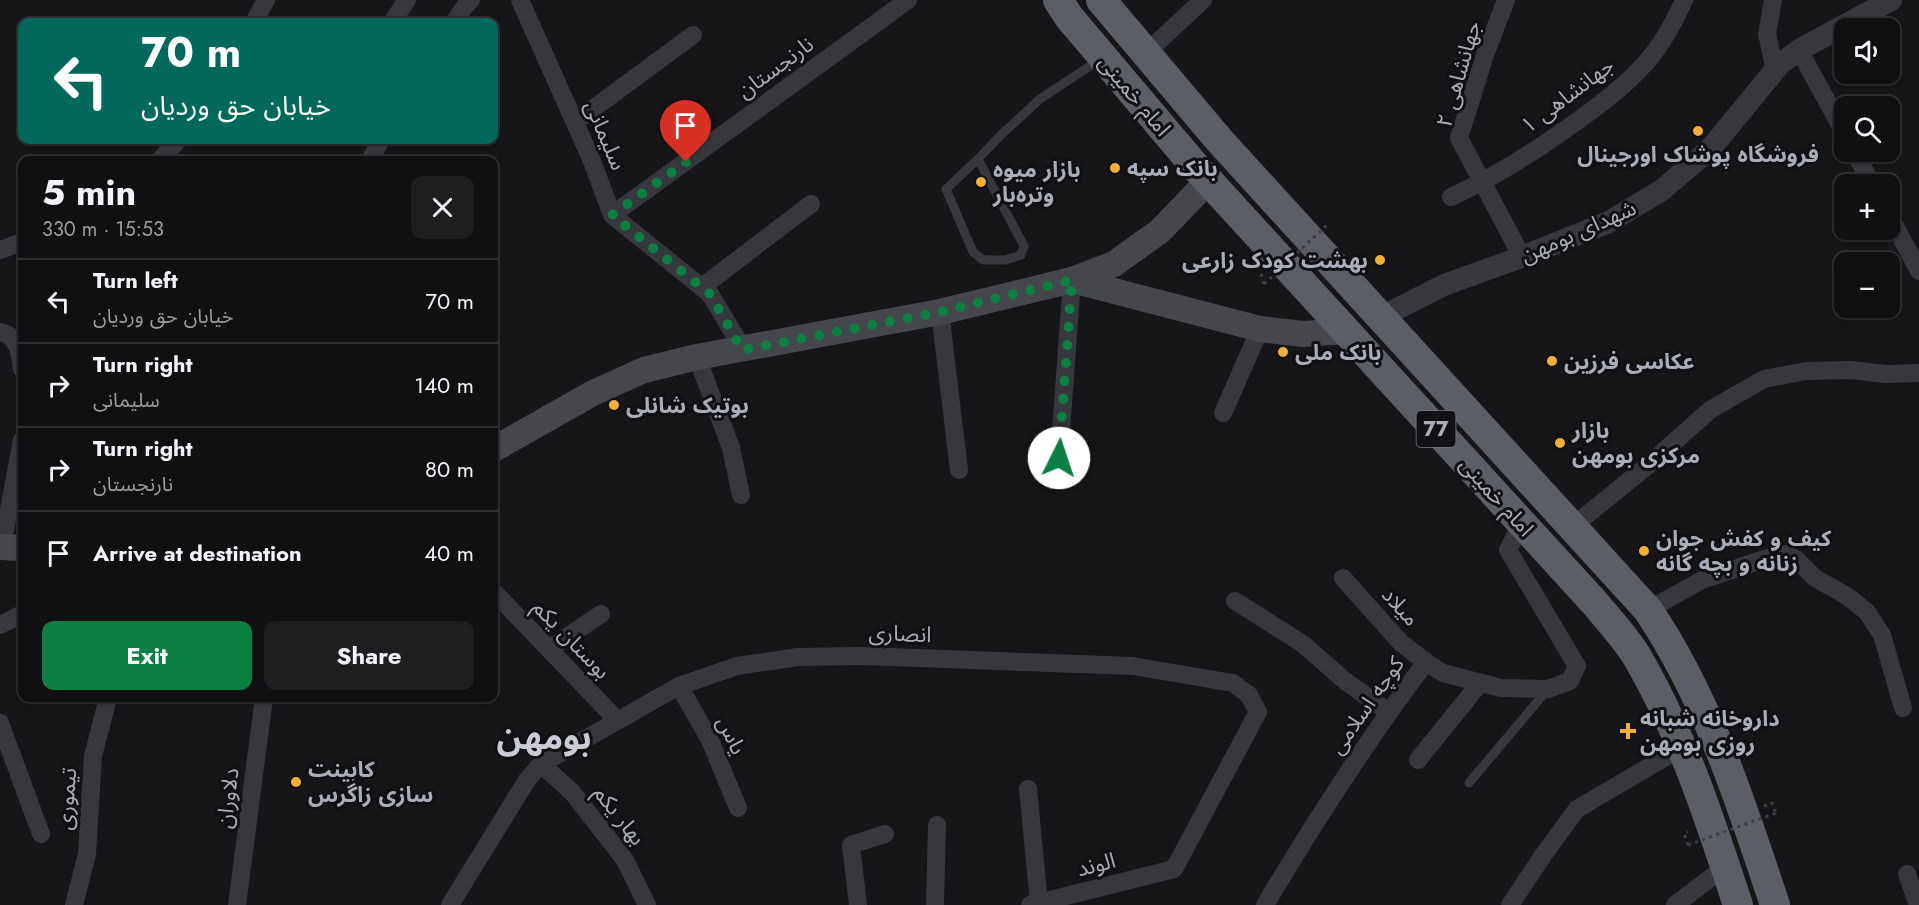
<!DOCTYPE html>
<meta charset="utf-8">
<style>
:root{--surface:#101012;--page:#1e1e20;--text:#f1f3f6;--muted:#9c9d9f;--line:#303032;--accent:#0b8043}
body{margin:0;font-family:Jost,"Noto Sans Arabic",sans-serif;background:var(--page);color:var(--text);height:100vh;display:flex;flex-direction:column;font-size:22px;white-space:nowrap}
*{box-sizing:border-box;margin:0}
p{font-size:20px;color:var(--muted)}
.icon{flex:none;width:33px;height:33px;fill:none;stroke:currentColor;stroke-width:2;stroke-linecap:round;stroke-linejoin:round}
.map{position:relative;flex:1;overflow:hidden}
.side{position:absolute;left:18px;top:156px;width:480px;height:546px;display:flex;flex-direction:column;background:var(--surface);border-radius:12px;box-shadow:0 2px 4px #0004,0 0 0 2px var(--line)}
.side>*{flex:none}
.banner{position:absolute;left:18px;top:18px;width:480px;height:126px;border-radius:12px;box-shadow:0 2px 4px #0004,0 0 0 2px var(--line);background:#00695c;color:#fff;overflow:hidden}
.tools{position:absolute;left:1834px;top:18px;display:grid;gap:12px}
.tools a{display:grid;place-items:center;width:66px;height:66px;border-radius:12px;background:var(--surface);box-shadow:0 2px 4px #0004,0 0 0 2px var(--line);font-size:30px}
.pin{position:absolute;display:grid;place-items:center;width:51px;height:51px;color:#fff;margin:-62px -26px;border-radius:50% 50% 50% 0;rotate:-45deg;box-shadow:0 0 6px #0007}
.pin .icon{rotate:45deg}
.me{position:absolute;width:66px;margin:-33px;rotate:4deg;stroke-linejoin:round;filter:drop-shadow(0 0 4px #0008)}
.turn{display:flex;align-items:center;gap:21px;height:126px;padding:0 24px;font-size:27px}
.turn .icon{width:78px;height:78px;stroke-width:2.5}
.turn b{display:block;font-size:42px;line-height:51px}
.round{display:grid;place-items:center;flex:none;width:63px;height:63px;border-radius:12px;background:var(--page)}
.overview{display:flex;align-items:center;justify-content:space-between;height:102px;padding:0 24px}
h1{font-size:36px;font-weight:700;line-height:45px}
.cta{display:flex;gap:12px;margin-top:auto;padding:12px 24px}
.cta a{flex:1;height:69px;border-radius:12px;background:var(--accent);color:#fff;font-size:24px;font-weight:700;line-height:69px;text-align:center}
.cta a+a{background:var(--page);color:var(--text)}
ul{padding:0;list-style:none}
li{display:flex;align-items:center;gap:18px;height:84px;padding:0 24px;border-top:2px solid var(--line)}
li div{flex:1}
li b{display:block;font-size:22px}
li em{font-style:normal}
.map>svg:first-child{display:block}
.lines{fill:none;stroke-linecap:round;stroke-linejoin:round}
.path{stroke:#3d3f44;stroke-width:3;stroke-dasharray:3 4.5;stroke-linecap:butt}
.service{stroke:#37383d;stroke-width:9}
.minor{stroke:#37383d;stroke-width:18}
.tertiary{stroke:#37383d;stroke-width:22}
.secondary{stroke:#45474d;stroke-width:26}
.trunk{stroke:#5b5e65;stroke-width:30}
.path-bridge{stroke:#3d3f44;stroke-width:3;stroke-dasharray:3 4.5;stroke-linecap:butt}
.route{stroke:#0b8043;stroke-width:10;stroke-dasharray:0 18}
.poi-dot{fill:#f2b134;stroke:#111113;stroke-width:2}
.labels{text-anchor:middle;dominant-baseline:central;stroke-width:6;stroke-linejoin:round;paint-order:stroke}
.shield{fill:#111113;stroke:#7b7e86;stroke-width:1.5}
.shield-label{font-size:21px;font-weight:bold;fill:#a8adb8}
.street-label{font-size:22px;fill:#a8adb8;stroke:#111113}
.poi-label{font-size:22px;font-weight:bold;fill:#a8adb8;stroke:#111113;text-anchor:start}
.town-label{font-size:34px;font-weight:bold;fill:#c9ccd4;stroke:#111113}
</style>
<div class="map">
<svg width="1919" height="905" viewBox="0 0 1919 905">
<rect width="100%" height="100%" fill="#161618"/>
<g class="lines">
<g class="path">
<path d="M1261,274L1264,284"/>
<path d="M1764,806L1772,803L1776,813"/>
<path d="M1688,845L1684,834L1688,832"/>
</g>
<g class="service">
<path d="M978,159L946,189L973,252L983,260H1005L1021,255L1024,246L978,159L1002,134L1040,99L1099,60"/>
<path d="M1469,783L1548,689"/>
</g>
<g class="minor">
<path d="M520,0L592,161L612,215L710,294L743,349"/>
<path d="M1506,0L1485,55L1459,138L1522,257"/>
<path d="M1773,0L1767,34L1775,70"/>
<path d="M254,22L266,0"/>
<path d="M392,22L407,0"/>
<path d="M454,22L465,6L471,0"/>
<path d="M1799,50L1845,134"/>
<path d="M1146,53L1203,0"/>
<path d="M575,122L693,35"/>
<path d="M1854,152L1872,184"/>
<path d="M160,160L178,140"/>
<path d="M370,160L381,140"/>
<path d="M1451,197C1497,176 1539,149 1580,119C1601,104 1622,88 1640,69C1659,50 1673,25 1684,0"/>
<path d="M612,215L908,0"/>
<path d="M1890,217L1919,271"/>
<path d="M0,250L22,242"/>
<path d="M702,287L811,204"/>
<path d="M940,312L959,470"/>
<path d="M0,332C18,335 20,354 22,369"/>
<path d="M697,357L731,448L741,495"/>
<path d="M1223,413L1260,329"/>
<path d="M1059,458L1072,280"/>
<path d="M1573,526L1646,467L1710,410L1764,379L1806,371L1851,370L1885,374L1919,373"/>
<path d="M2,547L22,440"/>
<path d="M1343,578L1401,643L1426,662"/>
<path d="M494,592L617,720"/>
<path d="M1235,601L1303,644L1344,680L1388,712"/>
<path d="M1648,610L1702,580L1776,555L1786,554L1797,560L1815,578L1847,596L1867,612L1882,635L1903,708"/>
<path d="M0,625L22,614"/>
<path d="M549,649L601,614"/>
<path d="M679,686L710,740L738,808"/>
<path d="M0,723L41,834"/>
<path d="M1418,760L1480,683"/>
<path d="M541,764L572,792L625,860L647,905"/>
<path d="M1028,789L1039,903"/>
<path d="M1907,874L1918,905"/>
<path d="M74,905L87,854L93,756L108,698"/>
<path d="M237,905L264,698"/>
<path d="M450,905L527,780L541,764L679,686L737,666L798,657L864,656L1133,666L1233,683L1249,695L1258,712L1174,869L1030,905"/>
<path d="M858,905L851,845L885,834"/>
<path d="M935,905L937,825"/>
<path d="M1265,905C1315,821 1367,740 1426,662L1443,673L1501,688L1548,689L1570,681L1577,666L1508,550L1522,523"/>
<path d="M1510,905L1544,854L1577,809L1681,748"/>
<path d="M1675,905L1725,867"/>
</g>
<path class="tertiary" d="M1381,317L1444,285L1522,257L1609,222L1662,190L1711,148L1780,64L1799,50L1891,0"/>
<g class="secondary">
<path d="M1072,280L1260,329L1303,334L1347,331"/>
<path d="M494,449L593,393L644,370L697,357L940,312L1072,280L1114,264L1160,231L1209,180"/>
<path d="M0,547L22,548"/>
</g>
<g class="trunk">
<path d="M1058,0L1069,17L1194,165L1593,601C1607,618 1624,636 1636,655C1682,733 1710,820 1738,905"/>
<path d="M1101,0L1220,141L1648,610C1708,699 1741,803 1775,905"/>
</g>
<g class="path-bridge">
<path d="M1264,284L1329,223"/>
<path d="M1688,845L1776,813"/>
</g>
</g>
<g class="lines">
<path class="route" d="M686,162L612,215L710,294L742,350L940,312L1072,280L1059,458"/>
</g>
<g class="poi-dot">
<circle cx="1698" cy="131" r="6"/>
<circle cx="1115" cy="168" r="6"/>
<circle cx="981" cy="182" r="6"/>
<circle cx="1380" cy="260" r="6"/>
<circle cx="1283" cy="352" r="6"/>
<circle cx="1552" cy="361" r="6"/>
<circle cx="614" cy="405" r="6"/>
<circle cx="1560" cy="443" r="6"/>
<circle cx="1644" cy="551" r="6"/>
<path d="M1625 722h6v6h6v6h-6v6h-6v-6h-6v-6h6z"/>
<circle cx="296" cy="782" r="6"/>
</g>
<g class="labels">
<rect class="shield" x="1416.5" y="411" width="39" height="36" rx="4.5"/>
<g class="shield-label">
<text x="1436" y="429">77</text>
</g>
<g class="street-label">
<text transform="translate(775 67) rotate(-36)">نارنجستان</text>
<text transform="translate(1458 74) rotate(-74)">جهانشاهی ۲</text>
<text transform="translate(1135 95) rotate(50)">امام خمینی</text>
<text transform="translate(1567 95) rotate(-37)">جهانشاهی ۱</text>
<text transform="translate(606 135) rotate(67)">سلیمانی</text>
<text transform="translate(1578 231) rotate(-24)">شهدای بومهن</text>
<text transform="translate(1497 496) rotate(48)">امام خمینی</text>
<text transform="translate(1401 606) rotate(48)">میلاد</text>
<text transform="translate(900 633) rotate(2)">انصاری</text>
<text transform="translate(572 639) rotate(46)">بوستان یکم</text>
<text transform="translate(1366 705) rotate(-55)">کوچه اسلامی</text>
<text transform="translate(732 735) rotate(64)">یاس</text>
<text transform="translate(227 798) rotate(-83)">دلاوران</text>
<text transform="translate(66 799) rotate(-86)">تیموری</text>
<text transform="translate(620 815) rotate(52)">بهار یکم</text>
<text transform="translate(1096 864) rotate(-14)">الوند</text>
</g>
<g class="poi-label">
<text x="1698" y="154" text-anchor="middle">فروشگاه پوشاک اورجینال</text>
<text x="1127" y="168">بانک سپه</text>
<text x="993" y="169">بازار میوه<tspan x="993" dy="25">وتره‌بار</tspan></text>
<text x="1368" y="260" text-anchor="end">بهشت کودک زارعی</text>
<text x="1295" y="352">بانک ملی</text>
<text x="1564" y="361">عکاسی فرزین</text>
<text x="626" y="405">بوتیک شانلی</text>
<text x="1572" y="430">بازار<tspan x="1572" dy="25">مرکزی بومهن</tspan></text>
<text x="1656" y="538">کیف و کفش جوان<tspan x="1656" dy="25">زنانه و بچه گانه</tspan></text>
<text x="1640" y="718">داروخانه شبانه<tspan x="1640" dy="25">روزی بومهن</tspan></text>
<text x="308" y="769">کابینت<tspan x="308" dy="25">سازی زاگرس</tspan></text>
</g>
<g class="town-label">
<text x="544" y="737">بومهن</text>
</g>
</g>
</svg>
<div class="tools">
<a><svg class="icon" aria-label="sound" viewBox="0 0 24 24"><path d="M4 9h4l5-4v14l-5-4H4zM17 9q2 3 0 6"/></svg></a>
<a><svg class="icon" aria-label="search" viewBox="0 0 24 24"><circle cx="10" cy="10" r="6"/><path d="M15 15l6 6"/></svg></a>
<a>+</a>
<a>−</a>
</div>
<div class="pin" style="left:686px;top:162px;background:#d93025"><svg class="icon" aria-label="arrive" viewBox="0 0 24 24"><path d="M6 21V4h12l-3 4 3 4H6"/></svg></div>
<svg class="me" style="left:1059px;top:458px" viewBox="-20 -20 40 40"><circle r="19" fill="#fff"/><path d="M0-13L10 11 0 6-10 11z" fill="#0b8043"/></svg>
<div class="banner">
<div class="turn"><svg class="icon" aria-label="left" viewBox="0 0 24 24"><path d="M17 20v-9H6M10 6l-5 5 5 5"/></svg><div><b>70 m</b>خیابان حق وردیان</div></div>
</div>
<section class="side">
<div class="overview"><div><h1>5 min</h1><p>330 m · 15:53</p></div><a class="round"><svg class="icon" aria-label="close" viewBox="0 0 24 24"><path d="M6 6l12 12M18 6L6 18"/></svg></a></div>
<ul>
<li><svg class="icon" aria-label="left" viewBox="0 0 24 24"><path d="M17 20v-9H6M10 6l-5 5 5 5"/></svg><div><b>Turn left</b><p>خیابان حق وردیان</p></div><em>70 m</em></li>
<li><svg class="icon" aria-label="right" viewBox="0 0 24 24"><path d="M7 20v-9h11M14 6l5 5-5 5"/></svg><div><b>Turn right</b><p>سلیمانی</p></div><em>140 m</em></li>
<li><svg class="icon" aria-label="right" viewBox="0 0 24 24"><path d="M7 20v-9h11M14 6l5 5-5 5"/></svg><div><b>Turn right</b><p>نارنجستان</p></div><em>80 m</em></li>
<li><svg class="icon" aria-label="arrive" viewBox="0 0 24 24"><path d="M6 21V4h12l-3 4 3 4H6"/></svg><div><b>Arrive at destination</b></div><em>40 m</em></li>
</ul>
<div class="cta"><a>Exit</a><a>Share</a></div>
</section>
</div>
